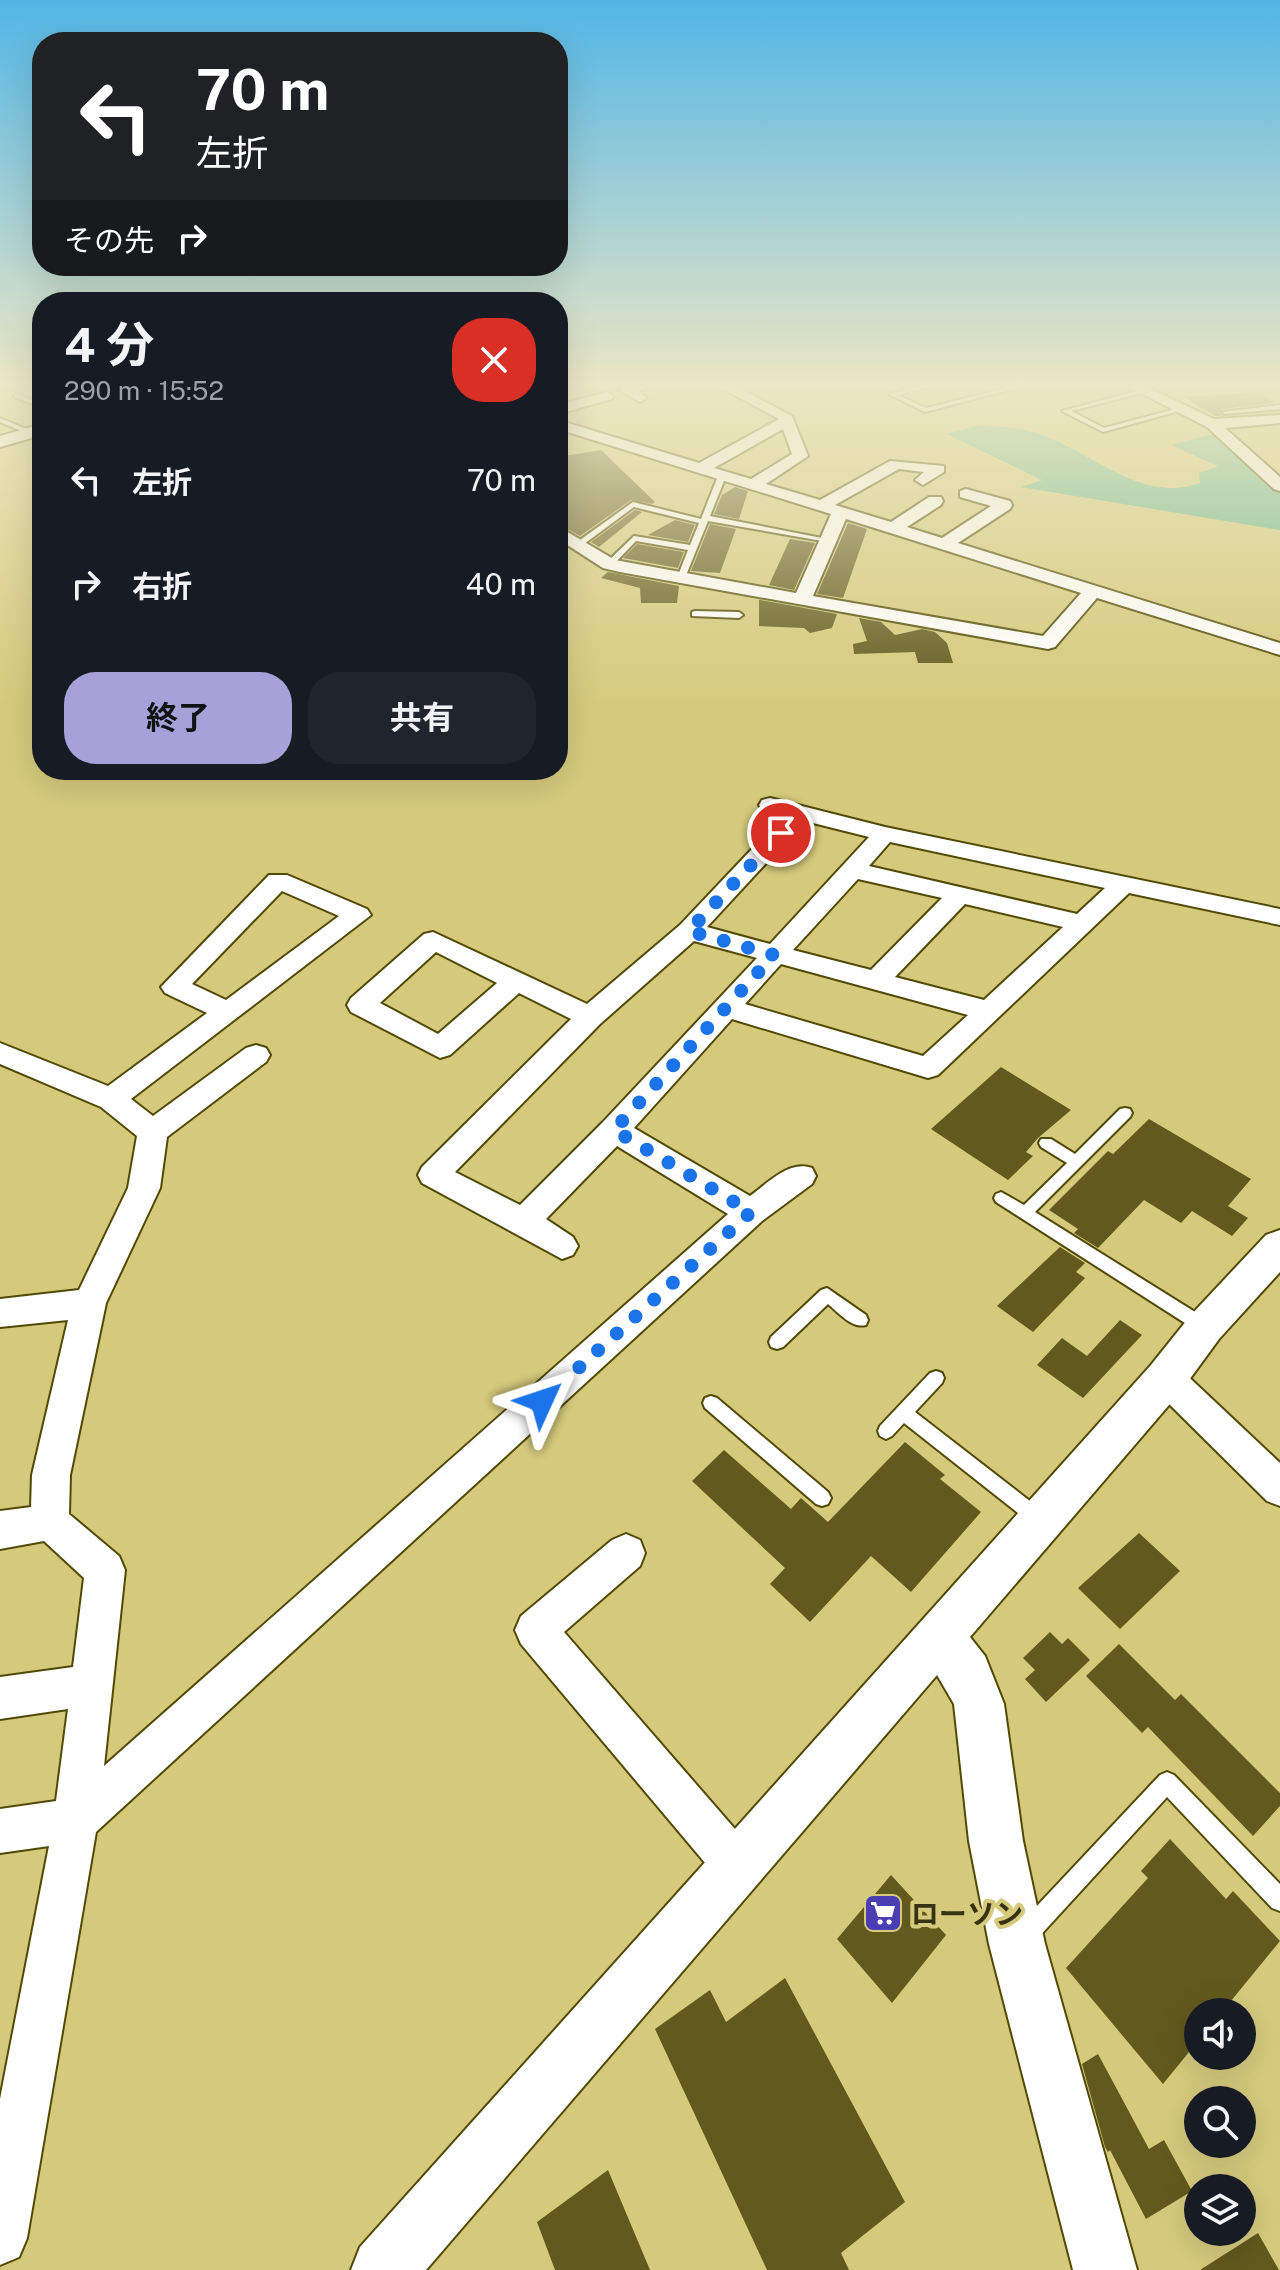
<!DOCTYPE html>
<html lang="ja">
<meta charset="utf-8">
<style>
:root{--surface:#171b24;--page:#20242c;--text:#f1f3f6;--muted:#9ea1a6;--accent:#a6a2d9}
body{margin:0;font-family:"Public Sans","Noto Sans JP",sans-serif;background:var(--page);color:var(--text);height:100vh;display:flex;flex-direction:column;font-size:30px;white-space:nowrap}
*{box-sizing:border-box;margin:0}
p{font-size:26px;color:var(--muted)}
.icon{flex:none;width:44px;height:44px;fill:none;stroke:currentColor;stroke-width:2;stroke-linecap:round;stroke-linejoin:round}
.map{position:relative;flex:1;overflow:hidden}
.details{position:absolute;left:32px;top:292px;width:536px;height:488px;display:flex;flex-direction:column;background:var(--surface);border-radius:32px;box-shadow:0 8px 32px #0002}
.details>*{flex:none}
.guide{position:absolute;left:32px;top:32px;width:536px;height:244px;border-radius:32px;box-shadow:0 8px 32px #0002;background:#202124;color:#fff;overflow:hidden}
.controls{position:absolute;left:1184px;top:1998px;display:grid;gap:16px}
.controls a{display:grid;place-items:center;width:72px;height:72px;border-radius:50%;background:var(--surface);box-shadow:0 8px 32px #0002;font-size:40px}
.pin{position:absolute;display:grid;place-items:center;width:68px;height:68px;color:#fff;margin:-34px;border:4px solid #fff;border-radius:50%;box-shadow:0 2px 8px #0007}
.me{position:absolute;width:88px;margin:-44px;rotate:48deg;stroke-linejoin:round;filter:drop-shadow(0 0 6px #0008)}
.turn{display:flex;align-items:center;gap:28px;height:168px;padding:0 32px;font-size:36px}
.turn .icon{width:104px;height:104px;stroke-width:2.5}
.turn b{display:block;font-size:56px;line-height:68px}
.then{display:flex;align-items:center;height:76px;padding:0 32px;background:#0003;gap:16px;font-size:30px}
.round{display:grid;place-items:center;flex:none;width:84px;height:84px;border-radius:32px;background:var(--page)}
.head{display:flex;align-items:center;justify-content:space-between;height:136px;padding:0 32px}
h1{font-size:48px;font-weight:700;line-height:60px}
.cta{display:flex;gap:16px;margin-top:auto;padding:16px 32px}
.cta a{flex:1;height:92px;border-radius:32px;background:var(--accent);color:#111;font-size:32px;font-weight:700;line-height:92px;text-align:center}
.cta a+a{background:var(--page);color:var(--text)}
ul{padding:0;list-style:none}
li{display:flex;align-items:center;gap:24px;height:104px;padding:0 32px}
li div{flex:1}
li b{display:block;font-size:30px}
li em{font-style:normal}
.map>svg:first-child{display:block}
.green{fill:#63b890}
.building{fill:#61591d}
.lines{fill:none;stroke-linecap:round;stroke-linejoin:round}
.service-casing{stroke:#514906;stroke-width:4}
.minor-casing{stroke:#514906;stroke-width:4}
.tertiary-casing{stroke:#514906;stroke-width:4}
.service{fill:#fff;fill-rule:evenodd}
.minor{fill:#fff;fill-rule:evenodd}
.tertiary{fill:#fff;fill-rule:evenodd}
.route{stroke:#1a73e8;stroke-width:14;stroke-dasharray:0 25.2}
.labels{text-anchor:middle;dominant-baseline:central;stroke-width:8;stroke-linejoin:round;paint-order:stroke}
.near-poi-label{font-size:28px;font-weight:bold;fill:#373312;stroke:#d5ca7c;text-anchor:start}
</style>
<div class="map">
<svg width="1280" height="2270" viewBox="0 0 1280 2270">
<rect width="100%" height="100%" fill="#d5ca7c"/>
<path class="green" d="M980,425C996,427 1014,427 1029,431C1087,445 1138,506 1200,483L1199,473L1218,466L1171,445L1217,433L1280,493V530L1021,487L1042,480L947,434Z"/>
<g class="building">
<path d="M1260,392L1274,403L1222,409L1219,413L1222,416H1215L1184,397Z"/>
<path d="M601,450L655,502L652,504L631,500L580,536L558,524V457Z"/>
<path d="M735,487L748,491L739,519L714,514L722,495Z"/>
<path d="M635,510L642,512L599,547L591,542Z"/>
<path d="M675,520L695,525L688,542L648,535Z"/>
<path d="M848,523L867,529L843,598L817,594Z"/>
<path d="M710,524L736,529L720,573L691,571Z"/>
<path d="M790,539L815,543L794,590L769,585Z"/>
<path d="M637,544L684,552L678,568L623,558Z"/>
<path d="M608,572L679,586L677,603H641L640,588L601,578Z"/>
<path d="M759,600H760L837,614L832,628L810,633L804,628L759,626Z"/>
<path d="M859,618L881,622L895,635L922,629L935,632L947,643L953,663H918L915,652L854,654L853,644L867,641Z"/>
<path d="M1001,1067L1071,1110L1038,1138L1026,1152L1033,1156L1008,1180L931,1129Z"/>
<path d="M1149,1119L1251,1179L1228,1206L1248,1218L1232,1236L1192,1211L1181,1223L1144,1200L1098,1248L1074,1233L1078,1229L1049,1210L1108,1151L1113,1154Z"/>
<path d="M1060,1247L1085,1263L1076,1272L1085,1278L1033,1332L997,1306Z"/>
<path d="M1120,1320L1142,1335L1083,1398L1037,1365L1062,1338L1087,1356Z"/>
<path d="M905,1442L945,1475L940,1479L981,1512L911,1592L871,1556L810,1622L770,1584L785,1568L692,1481L724,1450L791,1509L801,1498L828,1522Z"/>
<path d="M1139,1533L1180,1571L1120,1629L1078,1588Z"/>
<path d="M1050,1632L1062,1644L1068,1638L1090,1660L1046,1702L1025,1679L1035,1670L1023,1658Z"/>
<path d="M1119,1644L1175,1700L1181,1694L1280,1793V1806L1253,1836L1148,1727L1142,1733L1086,1676Z"/>
<path d="M1170,1839L1226,1899L1233,1891L1280,1941L1222,2012H1198V2041L1163,2084L1066,1968L1148,1878L1141,1871Z"/>
<path d="M891,1875L946,1935L892,2003L837,1939Z"/>
<path d="M785,1978L905,2202L841,2253L849,2270H767L655,2029L710,1990L726,2022Z"/>
<path d="M1098,2054L1149,2149L1164,2140L1192,2191L1146,2219L1110,2150L1108,2152L1105,2147L1082,2064Z"/>
<path d="M608,2170L650,2270H555L537,2222Z"/>
<path d="M1258,2233L1279,2270H1200Z"/>
</g>
<g class="lines">
<g class="service-casing">
<g id="service">
<path d="M928,384H938L898,395L926,408L1022,384H1031L925,412L889,394Z"/>
<path d="M1144,389L1146,392L1071,411L1104,428L1183,407L1186,409L1103,432L1062,411Z"/>
<path d="M16,394L42,404V408L14,397Z"/>
<path d="M1280,405V409L1225,414L1222,412Z"/>
<path d="M0,418L33,432L35,433L29,434L0,422Z"/>
<path d="M722,474L726,476L710,516L832,540L828,542L708,521L685,578L681,581L677,578L688,550L636,541L612,566L605,564L634,536L690,545L699,523L634,507L580,547L573,545L633,502L701,519L718,476Z"/>
<path d="M695,611L739,612L743,615L739,618L692,616V612Z"/>
<path d="M1125,1108L1130,1109L1132,1113L1130,1117L1035,1212L1211,1322L1213,1327L1211,1332L1205,1334L1199,1332L996,1202L994,1198L996,1194L1001,1192L1024,1205L1067,1163L1041,1147L1039,1143L1041,1139H1051L1075,1154L1120,1109Z"/>
<path d="M827,1288L866,1315L868,1320L866,1325C852,1329 838,1312 828,1304L783,1347L777,1349L771,1347L769,1342L771,1337L821,1290Z"/>
<path d="M936,1371L942,1373L944,1378L942,1383L915,1412L1044,1512L1047,1518L1044,1524L1038,1527L1032,1524L904,1423L892,1436L886,1439L880,1436L878,1431L880,1426L930,1373Z"/>
<path d="M711,1396L717,1398L828,1492L831,1498L828,1504L822,1506L816,1504L705,1408L703,1403L705,1398Z"/>
<path d="M1167,1772L1174,1775L1280,1884V1911L1272,1908L1167,1797L1036,1940L1028,1943L1020,1940L1017,1932L1020,1924L1160,1775Z"/>
</g>
</g>
<g class="minor-casing">
<g id="minor">
<path d="M635,384H658L638,391L647,398L640,402L619,390Z"/>
<path d="M714,384H731L792,416L808,456L766,484L820,500L890,461L944,466V472L923,485L915,480L924,472L899,469L835,505L891,522L929,497H941L943,501L941,505L907,527L942,538L991,506L960,497V491L966,489L1010,501L1012,505L1010,509L958,543L1280,643V655L1097,598L1055,647L1048,649L620,572L603,568L558,539L559,527L615,560L796,593L831,514L558,429V420L699,463L779,419ZM783,429L792,454L751,479L714,468ZM846,519L1081,593L1043,636L813,596Z"/>
<path d="M1123,384H1140L1214,419L1280,415V423L1225,428L1280,477V491L1274,489L1207,427Z"/>
<path d="M607,392L614,396L612,399L558,414V405Z"/>
<path d="M770,798L885,827L1280,909V925L1129,893L938,1075L928,1078L732,1019L634,1128L750,1196C768,1183 789,1160 812,1168L816,1176L812,1184L762,1221L96,1832L27,2238L19,2257L0,2265V2099L49,1846L0,1853V1809L56,1801L68,1709L0,1719V1677L73,1667L84,1578L44,1541L0,1549V1511L31,1507L32,1475L68,1320L0,1327V1299L79,1290L128,1188L137,1136L101,1107L0,1064V1043L108,1086L207,1013L165,993L161,987L269,875H287L367,909L371,915L131,1099L153,1116L246,1048L256,1045L266,1048L270,1055L266,1062L167,1137L160,1188L106,1303L70,1475L69,1514L119,1556L125,1570L104,1766L728,1214L617,1146L546,1219L573,1237L578,1246L573,1255L562,1259L422,1183L418,1175L422,1167L571,1019L519,993L450,1055L440,1058L351,1012L347,1005L351,998L424,934L433,932L587,1004L680,925L784,815L762,810L759,805L762,800ZM805,821L869,837L770,944L707,927ZM890,842L1105,888L1077,914L869,866ZM858,879L942,898L871,970L793,950ZM282,891L339,916L226,1000L192,984ZM965,904L1063,927L984,1000L895,977ZM694,941L757,958L603,1122L520,1205L455,1172L600,1024ZM436,952L497,983L438,1034L380,1003ZM781,964L968,1015L923,1056L745,1004Z"/>
<path d="M1166,1362L1178,1367L1280,1463V1506L1267,1501L1154,1389L1148,1378L1154,1367Z"/>
<path d="M626,1534L640,1540L645,1553L640,1566L564,1632L754,1851L761,1867L754,1883L738,1890L722,1883L521,1644L515,1630L521,1616L612,1540Z"/>
</g>
</g>
<g class="tertiary-casing">
<g id="tertiary">
<path d="M42,424V435L0,447V436Z"/>
<path d="M1280,1230V1272L1219,1339L1181,1391L970,1637L985,1656L1004,1704L1023,1841L1045,1944L1137,2270H1073L989,1944L969,1841L954,1704L937,1675L426,2270H351L360,2247L1151,1365L1191,1315L1266,1235Z"/>
</g>
</g>
<use href="#service" class="service"/>
<use href="#minor" class="minor"/>
<use href="#tertiary" class="tertiary"/>
</g>
<linearGradient id="sky" x2="0" y2="1"><stop stop-color="#51b6e6"/><stop offset="0.55" stop-color="#ece7c4"/><stop offset="1" stop-color="#ece7c4" stop-opacity="0"/></linearGradient>
<rect width="1280" height="701" fill="url(#sky)"/>
<g class="lines">
<path class="route" d="M542,1401L751,1212L614,1130L774,955L689,931L781,833"/>
</g>
<defs>
<g id="supermarket-square" transform="scale(2)"><rect x="-9" y="-9" width="18" height="18" rx="4" fill="#4b3eb5" stroke="#d5ca7c"/><path d="M-6-5.5h2.5l.6 2H6L4.5 2H-2.5L-4.4-4H-6ZM-1.5 3.2a1.3 1.3 0 1 0 .1 0ZM3 3.2a1.3 1.3 0 1 0 .1 0Z" fill="#fff"/></g>
</defs>
<g fill-rule="evenodd">
<use href="#supermarket-square" x="883" y="1913"/>
</g>
<g class="labels">
<g class="near-poi-label">
<text x="911" y="1913">ローソン</text>
</g>
</g>
</svg>
<div class="controls">
<a><svg class="icon" aria-label="sound" viewBox="0 0 24 24"><path d="M4 9h4l5-4v14l-5-4H4zM17 9q2 3 0 6"/></svg></a>
<a><svg class="icon" aria-label="search" viewBox="0 0 24 24"><circle cx="10" cy="10" r="6"/><path d="M15 15l6 6"/></svg></a>
<a><svg class="icon" aria-label="layers" viewBox="0 0 24 24"><path d="M12 4l9 5-9 5-9-5zM3 14l9 5 9-5"/></svg></a>
</div>
<div class="pin" style="left:781px;top:833px;background:#d93025"><svg class="icon" aria-label="arrive" viewBox="0 0 24 24"><path d="M6 21V4h12l-3 4 3 4H6"/></svg></div>
<svg class="me" style="left:542px;top:1401px" viewBox="-20 -20 40 40"><path d="M0-17L14 15 0 8-14 15z" fill="#1a73e8" stroke="#fff" stroke-width="4"/></svg>
<div class="guide">
<div class="turn"><svg class="icon" aria-label="left" viewBox="0 0 24 24"><path d="M17 20v-9H6M10 6l-5 5 5 5"/></svg><div><b>70 m</b>左折</div></div>
<div class="then">その先<svg class="icon" aria-label="right" viewBox="0 0 24 24"><path d="M7 20v-9h11M14 6l5 5-5 5"/></svg></div>
</div>
<section class="details">
<div class="head"><div><h1>4 分</h1><p>290 m · 15:52</p></div><a class="round" style="background:#d93025;color:#fff"><svg class="icon" aria-label="close" viewBox="0 0 24 24"><path d="M6 6l12 12M18 6L6 18"/></svg></a></div>
<ul>
<li><svg class="icon" aria-label="left" viewBox="0 0 24 24"><path d="M17 20v-9H6M10 6l-5 5 5 5"/></svg><div><b>左折</b></div><em>70 m</em></li>
<li><svg class="icon" aria-label="right" viewBox="0 0 24 24"><path d="M7 20v-9h11M14 6l5 5-5 5"/></svg><div><b>右折</b></div><em>40 m</em></li>
</ul>
<div class="cta"><a>終了</a><a>共有</a></div>
</section>
</div>
